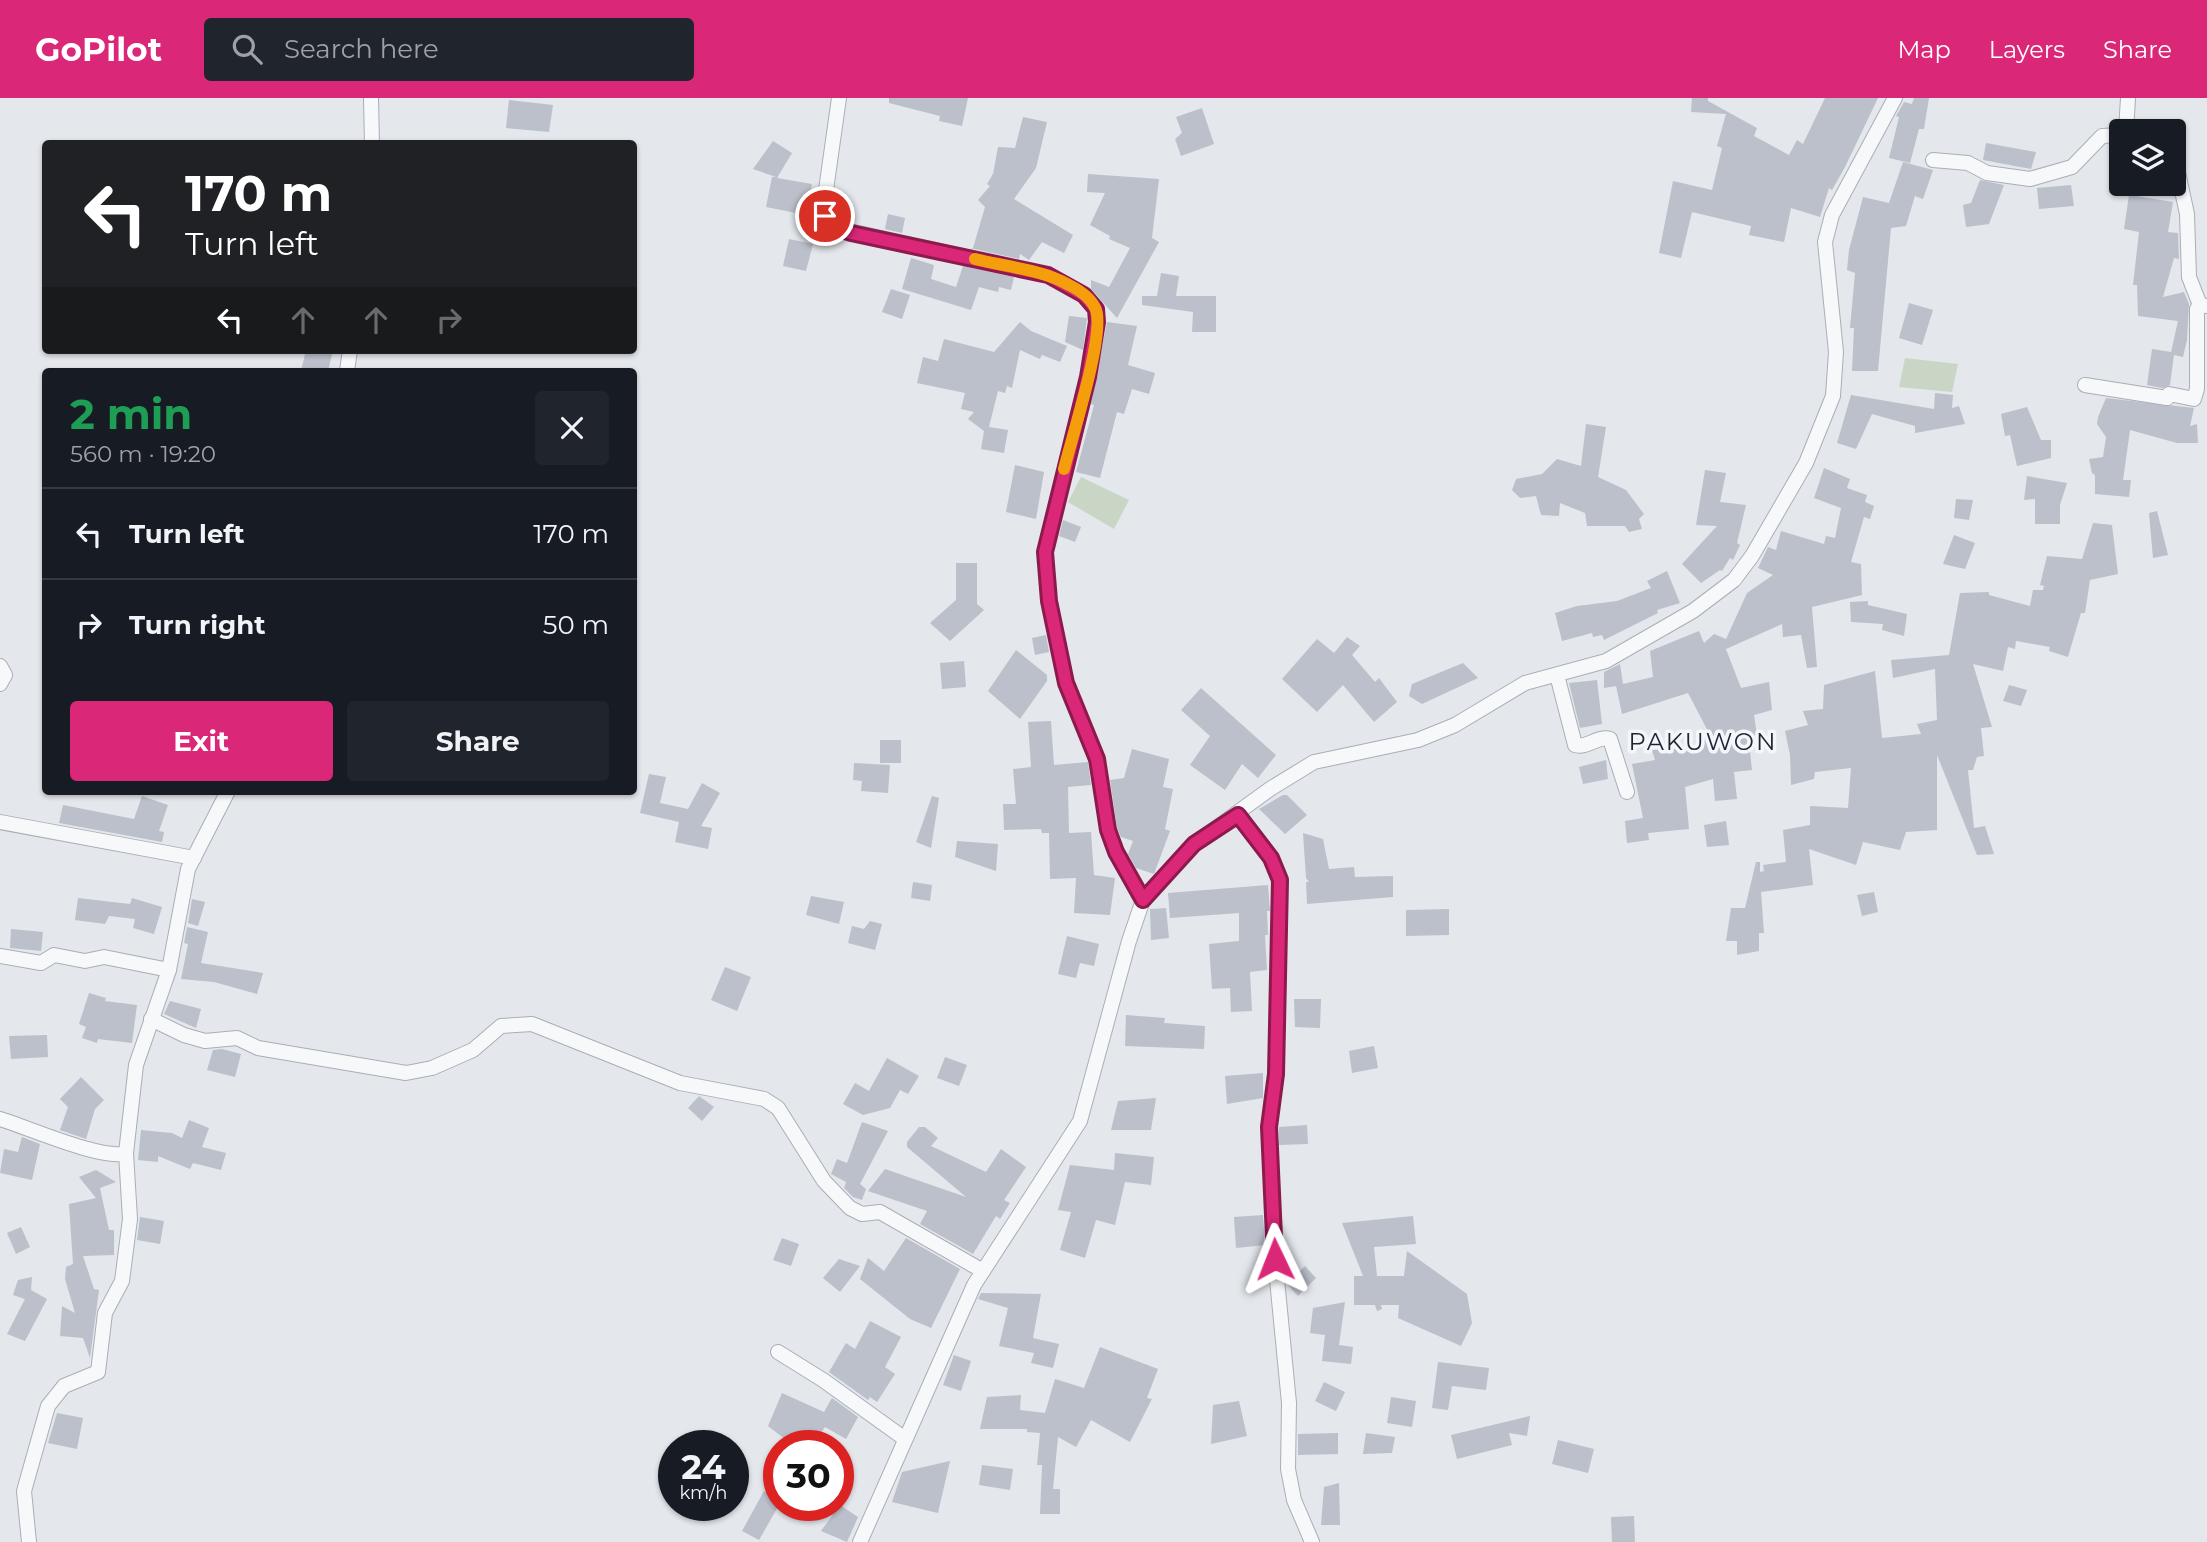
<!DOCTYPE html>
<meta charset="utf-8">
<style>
:root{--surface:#171b24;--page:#20242c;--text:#f1f3f6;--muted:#9ea1a6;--line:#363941;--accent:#db2777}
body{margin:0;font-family:Montserrat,sans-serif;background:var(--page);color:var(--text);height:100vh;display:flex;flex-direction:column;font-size:26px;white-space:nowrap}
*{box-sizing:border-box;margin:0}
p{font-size:23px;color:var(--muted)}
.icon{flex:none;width:38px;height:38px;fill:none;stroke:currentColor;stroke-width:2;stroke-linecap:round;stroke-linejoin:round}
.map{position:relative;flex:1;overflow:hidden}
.details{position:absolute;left:42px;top:270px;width:595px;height:427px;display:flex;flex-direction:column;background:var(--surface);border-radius:7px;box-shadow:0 2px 5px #0004}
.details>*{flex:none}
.guide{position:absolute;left:42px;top:42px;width:595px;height:214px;border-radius:7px;box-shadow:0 2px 5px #0004;background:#202124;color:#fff;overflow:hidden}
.fabs{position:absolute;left:2109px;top:21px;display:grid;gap:14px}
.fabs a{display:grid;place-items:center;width:77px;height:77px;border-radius:7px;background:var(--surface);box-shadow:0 2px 5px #0004;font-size:35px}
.speed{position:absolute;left:658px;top:1332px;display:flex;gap:14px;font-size:35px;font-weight:700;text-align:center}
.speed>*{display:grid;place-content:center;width:91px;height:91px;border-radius:50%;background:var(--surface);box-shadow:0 2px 5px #0004;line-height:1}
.speed small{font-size:18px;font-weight:400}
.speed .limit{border:10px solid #d22;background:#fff;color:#111}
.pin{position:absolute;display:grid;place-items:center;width:60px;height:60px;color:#fff;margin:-30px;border:4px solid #fff;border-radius:50%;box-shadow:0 2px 7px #0007}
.me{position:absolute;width:77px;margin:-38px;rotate:358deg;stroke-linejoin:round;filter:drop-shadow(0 0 5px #0008)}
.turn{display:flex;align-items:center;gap:24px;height:147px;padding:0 28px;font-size:32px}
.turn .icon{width:91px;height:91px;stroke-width:2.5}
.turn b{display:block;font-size:49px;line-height:60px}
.lanes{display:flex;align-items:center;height:66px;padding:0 28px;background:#0003;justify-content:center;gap:35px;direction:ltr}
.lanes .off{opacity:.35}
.round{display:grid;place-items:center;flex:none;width:74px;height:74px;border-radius:7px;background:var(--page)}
.summary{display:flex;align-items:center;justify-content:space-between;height:119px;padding:0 28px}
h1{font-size:42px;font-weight:700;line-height:52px;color:#1e9e55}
.button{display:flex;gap:14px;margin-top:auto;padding:14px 28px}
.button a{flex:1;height:80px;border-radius:7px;background:var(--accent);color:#fff;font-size:28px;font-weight:700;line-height:80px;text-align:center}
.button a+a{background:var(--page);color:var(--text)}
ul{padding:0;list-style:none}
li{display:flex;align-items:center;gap:21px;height:91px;padding:0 28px;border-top:2px solid var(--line)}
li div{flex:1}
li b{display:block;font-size:26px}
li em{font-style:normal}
header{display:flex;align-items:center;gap:42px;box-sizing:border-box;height:98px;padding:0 35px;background:var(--accent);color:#fff}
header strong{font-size:33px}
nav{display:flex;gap:38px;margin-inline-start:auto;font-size:24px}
.search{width:490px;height:63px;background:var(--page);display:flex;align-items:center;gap:18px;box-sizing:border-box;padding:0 24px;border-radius:7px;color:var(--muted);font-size:26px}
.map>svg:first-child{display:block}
.green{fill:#c9d6c5}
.building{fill:#bbc0ca}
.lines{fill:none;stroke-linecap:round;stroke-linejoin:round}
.street-casing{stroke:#a9aeb7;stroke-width:16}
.street{stroke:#f7f8fa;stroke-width:14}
.route-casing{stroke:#8e194d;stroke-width:18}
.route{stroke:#db2777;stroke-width:12}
.slow{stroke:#f59e0b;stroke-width:12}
.labels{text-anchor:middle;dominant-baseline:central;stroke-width:7;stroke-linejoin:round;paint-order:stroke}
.quarter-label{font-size:24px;letter-spacing:2px;fill:#1d2536;stroke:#f4f6f9}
</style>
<header>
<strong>GoPilot</strong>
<div class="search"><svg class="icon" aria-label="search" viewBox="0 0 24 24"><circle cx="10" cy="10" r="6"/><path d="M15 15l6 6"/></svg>Search here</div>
<nav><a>Map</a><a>Layers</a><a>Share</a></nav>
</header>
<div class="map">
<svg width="2207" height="1444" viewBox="0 0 2207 1444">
<rect width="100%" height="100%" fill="#e4e7ec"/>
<g class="green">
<path d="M1905,260L1958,266L1952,294L1899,289Z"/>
<path d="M1081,379L1129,402L1114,431L1068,404Z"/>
</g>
<g class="building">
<path d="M889,0H968L962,28L939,23L940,18L889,5Z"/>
<path d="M1692,0H1708V3L1757,30L1754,38L1789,57L1797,42L1803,46L1825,0H1878L1845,69L1832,92L1829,90L1820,119L1791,110L1784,144L1749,137L1751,128L1692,114L1681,160L1659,155L1673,83L1712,92L1722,50L1717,48L1726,16L1691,14Z"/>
<path d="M1914,0H1929L1924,31H1919L1910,65L1889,60L1899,19L1896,18L1904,4L1912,6Z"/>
<path d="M509,2L553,7L549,34L506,30Z"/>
<path d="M1202,10L1214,46L1181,58L1175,41L1182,35L1176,19Z"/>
<path d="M1023,19L1047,24L1036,70L1014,101L1073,137L1064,155L1042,144L1029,162L1020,156L1019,161L970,150H973L985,109L978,102L990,88L987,86L993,76L998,49L1015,50Z"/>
<path d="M773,43L792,55L777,80L812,86L806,117L766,109L772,79H776L753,71Z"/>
<path d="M1986,45L2036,54L2031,71L1983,62Z"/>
<path d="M1903,64L1933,72L1923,101L1915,98L1906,128L1891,130L1878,273H1852L1854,230H1850L1855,175L1847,172L1849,152L1863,99L1889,105Z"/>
<path d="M1088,76L1159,81L1152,140L1159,144L1117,220L1091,191V182L1109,189L1130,150L1109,141L1110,138L1090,127L1105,95L1087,94Z"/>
<path d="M1980,82L2004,87L1989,126L1966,129L1963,107L1971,105Z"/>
<path d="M2071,87L2074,108L2039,111L2037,90Z"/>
<path d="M2129,97L2173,104L2168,134L2178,135L2179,161L2174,160L2163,199L2184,194L2189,206L2187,242L2183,259L2174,257L2170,287L2162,290L2147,287L2152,251L2171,254L2178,223L2138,218L2137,187H2133L2139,134L2124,131Z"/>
<path d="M888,116L905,120L902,135L885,131Z"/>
<path d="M789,141L813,146L806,173L783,168Z"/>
<path d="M911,160L934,167L931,181L956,189L963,168L1014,179L1011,192L999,189L998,194L979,189L971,212L902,191Z"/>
<path d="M1161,175L1179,178L1176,198H1216V234H1192L1193,214L1142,207V198H1157Z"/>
<path d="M891,191L910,197L902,221L882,214Z"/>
<path d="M1909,205L1933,212L1922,247L1899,240Z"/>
<path d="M1069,218L1087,220L1083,252L1065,244Z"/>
<path d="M1020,224L1031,233L1067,248L1060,264L1042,257L1040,261L1020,252L1012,290L1007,288L1005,295L998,293L989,329L1008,332L1004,355L981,351L984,333L968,321L974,314L961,311L965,295L917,285L923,259L938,263L944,241L994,254Z"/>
<path d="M1107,224L1137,228L1128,267L1155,275L1149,296L1132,291L1124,316L1117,314L1100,380L1076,374L1094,307L1091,306Z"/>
<path d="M306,252H333L328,273H301Z"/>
<path d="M1935,295L1953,297L1952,310L1959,308L1965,326L1915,335V328L1872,316L1856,351L1837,345L1851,297L1934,311Z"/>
<path d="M2106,300L2194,310L2190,328L2197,326L2198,345H2177L2130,332L2123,382H2131L2129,399L2095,396V377L2092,375L2089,361L2103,359L2106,339L2097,326L2098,319Z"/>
<path d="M2027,309L2041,342H2051V360L2017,368L2010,337L2005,338L2001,316Z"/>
<path d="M1586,326L1606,329L1598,379L1626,392L1644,416L1639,421L1642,431L1629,434L1625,428H1587L1585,415L1560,405L1559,418L1541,417L1536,398L1520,400L1512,392L1516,381L1542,376L1557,361L1581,368Z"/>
<path d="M1015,367L1044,374L1036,421L1006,414Z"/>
<path d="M1824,370L1850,381L1847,390L1867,397L1865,404L1874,408L1870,421L1864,419L1851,464L1861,466L1862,497L1812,509L1817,569L1807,570L1801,537L1783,539L1782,526L1726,551L1741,590L1769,584L1772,612L1754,617L1758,644H1749L1752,672L1734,674L1737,701L1715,703L1713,681L1685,689L1689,731L1648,735L1649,742L1627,745L1625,723L1643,720L1632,666L1655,662L1652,652L1704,650L1703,640L1711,639L1688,595L1622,616L1616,588L1604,590V574L1620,566L1623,586L1653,579L1650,553L1699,533L1704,545L1714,536L1726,541L1747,495L1773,477L1758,470L1768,449L1776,452L1781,433L1824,446L1826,438L1835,440L1841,410L1814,400Z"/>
<path d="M1705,372L1726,375L1720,404L1746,407L1737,445L1740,447L1733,462L1730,460L1722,473L1720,472L1701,485L1682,466L1717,428L1696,427Z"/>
<path d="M2027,378L2067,385L2060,407V426H2035V401L2024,402Z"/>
<path d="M1956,401L1973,402L1969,422L1954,420Z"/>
<path d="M2157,413L2168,457L2153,460L2149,415Z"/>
<path d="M1063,422L1081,429L1075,444L1059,438Z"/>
<path d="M2093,425L2112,427L2118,476L2090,482L2085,515H2081L2068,559L2049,553L2050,549L2016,543L2015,551L2008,549L2003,573L1973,566L1992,629L1981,630L1984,658L1977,659L1973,672H1968L1974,730L1985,728L1994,756L1977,757L1937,657V732L1906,734L1900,752L1863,744L1856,767L1809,751L1813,787L1761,794L1764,835H1759V853L1737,857V843H1726L1731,810H1745L1756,764H1760V774L1764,773L1763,767L1786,764L1783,732L1810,727V708L1848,710L1851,670L1815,674L1814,681L1791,687L1790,657L1785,633L1808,627L1803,613L1823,611L1824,587L1875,573L1882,640L1921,636L1917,626L1937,622L1935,571L1893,580L1891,562L1949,557L1960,495L1989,494V497L2030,508L2033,492H2043L2044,488L2040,487L2047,458L2082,461Z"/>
<path d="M1954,437L1975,445L1965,471L1943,466Z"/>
<path d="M956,465H977V506L984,512L950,543L930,525L956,502Z"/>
<path d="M1667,473L1680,505L1657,512L1658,515L1604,542L1602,537L1593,539L1592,535L1562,543L1555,515L1577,508L1617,503L1651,490L1647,483Z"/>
<path d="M1868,503V507L1907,516L1904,538L1882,532L1883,526L1851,524L1850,504Z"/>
<path d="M1046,537L1049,554L1035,557L1032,540Z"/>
<path d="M1347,539L1360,548L1352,557L1375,584L1379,580L1397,604L1374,624L1343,587L1317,614L1282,581L1317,541L1334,555Z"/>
<path d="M1016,552L1047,577V583L1020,621L988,593Z"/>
<path d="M964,563L966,589L942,591L940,565Z"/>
<path d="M1463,565L1478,580L1422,606L1409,598L1412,586Z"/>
<path d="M1597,582L1602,626L1580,630L1569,585Z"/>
<path d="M2009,587L2027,592L2021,608L2003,603Z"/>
<path d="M1201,590L1276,657L1258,680L1242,666L1225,692L1190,667L1210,638L1181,612Z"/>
<path d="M1051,623L1054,667L1088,664L1091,687L1068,689L1069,735L1091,734L1094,777L1115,780L1110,817L1074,815L1076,780L1050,781L1049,735H1042L1041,731L1004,732L1003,706H1016L1013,671L1031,669L1028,624Z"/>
<rect x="880" y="642" width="21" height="23"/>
<path d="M1132,651L1169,661L1163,689L1173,691L1165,731L1170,733L1154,776L1136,770L1128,756L1133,743L1121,739L1117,730L1110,682L1124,680Z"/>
<path d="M1606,662L1608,681L1583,686L1579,669Z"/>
<path d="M854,665L890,667L888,695L861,693L862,683L853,682Z"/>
<path d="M649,676L666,679L660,705L688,711L702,685L720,695L701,728L712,730L708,751L675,744L679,724L640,715Z"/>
<path d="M1283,697H1287L1307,717L1285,736L1259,711Z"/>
<path d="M142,698L168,707L159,733L164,734L162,744L59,725L63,707L134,721Z"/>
<path d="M932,698L939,700L931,750L916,744Z"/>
<path d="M1726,723L1729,747L1707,749L1704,727Z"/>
<path d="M1303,735L1323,741L1329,771L1354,769L1355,779L1393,778V799L1307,806L1306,784H1309L1306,780Z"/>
<path d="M957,743L998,746L996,773L955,759Z"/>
<path d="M913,784L932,787L930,803L911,800Z"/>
<path d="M1268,787L1270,813H1267L1268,837H1265L1267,872L1250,874L1252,913L1231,914L1230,890L1212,891L1209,846L1239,843V815L1170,820L1168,795Z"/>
<path d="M1874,794L1878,814L1862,818L1857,797Z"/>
<path d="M811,798L844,804L839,826L806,817Z"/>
<path d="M78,800L130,806L132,800L162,809L154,836L133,830L135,821L109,818L105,826L75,822Z"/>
<path d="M192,801L205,804L198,828L188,825Z"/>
<path d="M1166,810L1169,840L1151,842L1150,811Z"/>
<path d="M1449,811V837L1406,838V812Z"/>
<path d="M870,823L882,826L875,852L848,845L852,828L864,831Z"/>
<path d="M187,829L208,834L201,865L263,875L257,896L214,884L181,881L188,846L184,845Z"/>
<path d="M11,831L43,834L41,853L10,850Z"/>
<path d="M1067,838L1099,846L1094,868L1080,865L1076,880L1058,876Z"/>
<path d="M725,869L751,879L737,913L711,902Z"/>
<path d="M89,895L106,900L105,903L137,907L132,945L98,941L97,945L82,940L86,929L79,926Z"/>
<path d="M1294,901H1321L1320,930L1295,929Z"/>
<path d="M170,903L201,911L196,930L164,916Z"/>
<path d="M1126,917L1165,920L1164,925L1205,928L1204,951L1125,948Z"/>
<path d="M47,937L48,959L11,961L9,938Z"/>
<path d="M1374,948L1378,970L1352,975L1349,953Z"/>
<path d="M222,951L241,956L235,979L207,972L213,952Z"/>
<path d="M945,959L967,967L959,988L937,980Z"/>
<path d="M887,960L919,978L908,996L900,992L890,1010L863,1017L843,1006L855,985L869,993Z"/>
<path d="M1263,975V1000L1227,1006L1225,978Z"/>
<path d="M81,979L104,1002L95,1011L86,1041L60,1032L68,1009L60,1001Z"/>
<path d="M699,998L714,1009L702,1023L688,1010Z"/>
<path d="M1156,1000L1151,1032H1111L1118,1003Z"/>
<path d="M189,1022L209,1030L202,1049L226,1055L221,1072L193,1065L190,1071L158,1058V1064L138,1062L141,1032L172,1035L182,1040Z"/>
<path d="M862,1024L888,1033L860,1086L866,1091L862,1102L853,1099L844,1090L846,1084L831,1076L837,1061L847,1065Z"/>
<path d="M1307,1027L1308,1046L1279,1047V1029Z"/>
<path d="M919,1029H925L938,1040L931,1048L986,1074L1001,1051L1026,1069L1004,1102L1010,1105L1000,1121L996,1118L973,1156L920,1126L927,1113L868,1093L885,1071L966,1099L907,1049V1044Z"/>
<path d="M22,1039L40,1046L32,1082L0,1075L4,1051L18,1054Z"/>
<path d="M1115,1055L1154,1059L1151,1087L1125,1084L1115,1127L1096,1122L1085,1160L1060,1152L1071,1114L1058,1112L1070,1067L1114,1072Z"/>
<path d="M96,1072L116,1084L100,1090L109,1132H114V1157L83,1158L94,1191L99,1192L90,1260L83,1240L60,1238L62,1208L75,1215L65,1181L66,1169L73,1166L69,1106L96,1100L79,1079Z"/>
<path d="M1263,1117L1265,1147L1236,1150L1234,1119Z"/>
<path d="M1413,1118L1416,1146L1374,1149L1377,1178H1404L1407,1153L1467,1196L1472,1225L1461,1248L1398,1220L1399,1207H1381L1382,1211L1377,1213L1375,1207H1354V1178H1363L1342,1125Z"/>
<path d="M140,1119L164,1123L160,1146L137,1142Z"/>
<path d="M21,1129L30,1149L16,1156L7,1135Z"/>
<path d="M782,1140L799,1146L791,1168L773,1162Z"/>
<path d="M906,1140L960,1171L931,1230L910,1221L860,1181L868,1160L884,1173Z"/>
<path d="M839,1161L860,1168L840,1194L823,1180Z"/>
<path d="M1305,1168L1316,1180L1298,1198L1287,1186Z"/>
<path d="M32,1179L31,1192L47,1201L25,1243L7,1236L25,1201L13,1197L18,1182Z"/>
<path d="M981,1195L1041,1196L1033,1240L1059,1246L1053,1270L1031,1265L1034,1255L999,1248L1008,1210L978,1201Z"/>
<path d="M1345,1204L1339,1247L1353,1249L1351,1266L1322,1263L1325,1237L1310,1235L1313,1210Z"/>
<path d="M870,1223L901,1239L885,1269L895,1276L877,1304L870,1299L868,1302L829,1274L846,1245L855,1251Z"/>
<path d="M1100,1249L1158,1271L1147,1300L1152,1301L1130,1344L1091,1322L1076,1349L1058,1339L1053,1391H1060V1416H1040L1042,1367H1037L1040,1335L1027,1334V1331H980L987,1299L1021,1297L1020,1312L1045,1315L1055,1281L1084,1290Z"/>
<path d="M954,1257L971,1263L961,1293L943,1287Z"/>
<path d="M1438,1264L1489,1270L1486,1292L1452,1288L1448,1312L1432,1310Z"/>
<path d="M1324,1284L1345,1294L1336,1313L1315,1303Z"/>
<path d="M782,1295L824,1314L832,1300L858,1319L846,1341L825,1329L811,1348H794L768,1328Z"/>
<path d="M1391,1299L1416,1303L1412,1329L1387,1325Z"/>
<path d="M1239,1303L1247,1338L1211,1346L1213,1307Z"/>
<path d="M57,1315L83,1320L77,1351L48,1345Z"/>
<path d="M1530,1318L1527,1338L1509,1335L1512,1347L1457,1361L1451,1337Z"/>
<path d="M1338,1335V1356L1298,1357V1336Z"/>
<path d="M1366,1335L1395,1339L1392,1355L1363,1356Z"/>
<path d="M1558,1342L1594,1351L1588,1375L1552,1366Z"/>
<path d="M950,1363L938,1415L892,1404L902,1374Z"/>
<path d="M982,1367L1013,1371L1010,1392L979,1387Z"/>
<path d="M1339,1385L1340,1427H1321L1324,1389Z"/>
<path d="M764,1393L779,1401V1407L759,1442L742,1433Z"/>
<path d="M840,1407L858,1419L847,1444L821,1433Z"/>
<path d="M1634,1418L1635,1444H1612L1611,1419Z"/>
</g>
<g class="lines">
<g class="street-casing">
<g id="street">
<path d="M371,0L372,46"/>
<path d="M839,0L824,106L825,118L836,130L1048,177L1084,197L1096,211L1097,224L1088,279L1045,454L1049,503L1066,585L1097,661L1108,732L1116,754L1143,802"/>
<path d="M2126,33L2128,0"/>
<path d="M2174,56L2187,116L2189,179L2200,207"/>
<path d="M1933,62L1968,65L1987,75L2030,81L2072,69L2102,38L2121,37"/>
<path d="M347,273L350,252"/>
<path d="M2085,287L2167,300L2169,296L2194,301L2197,291V211L2200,207L2207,208"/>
<path d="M0,568L5,577L0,586"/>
<path d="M1557,577L1575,647C1587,651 1598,637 1610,641L1627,694"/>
<path d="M1238,717L1271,760L1280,782L1276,976L1269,1029L1275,1161L1289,1305L1288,1371L1294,1402L1312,1444"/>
<path d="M0,724L194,760"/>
<path d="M0,858L41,865L54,857L85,863L104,859L169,872L136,967L126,1055C103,1063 27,1029 0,1021"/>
<path d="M169,872L188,771L228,693"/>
<path d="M151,921L184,937L205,943L237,940L258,950L406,975L432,970L473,952L501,928L532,926L680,985L764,1001L778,1010L824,1083L850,1110L862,1116L880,1114L983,1173"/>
<path d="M778,1254L823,1282L905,1341"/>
<path d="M29,1444L24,1393L48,1308L64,1288L98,1274L105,1215L122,1183L130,1121L126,1055"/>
<path d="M860,1444L974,1187L1080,1023L1129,843L1143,802L1194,746L1270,691L1314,664L1418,642L1455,627L1525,585L1606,563L1693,513L1734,482L1752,458L1806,365L1833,298L1836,254L1825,144L1832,117L1895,0"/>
</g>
</g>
<use href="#street" class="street"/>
</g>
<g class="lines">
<g class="route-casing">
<path id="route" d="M825,118L836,130L851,135L1048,177L1084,197L1096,211L1097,224L1088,279L1045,454L1049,503L1066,585L1097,661L1108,732L1116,754L1143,802L1194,746L1238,717L1271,760L1280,782L1276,976L1269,1029L1275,1161"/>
</g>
<use href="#route" class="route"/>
<path class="slow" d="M975,161C1006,169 1040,171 1069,187C1079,192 1092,201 1096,212C1105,237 1071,342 1064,371"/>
</g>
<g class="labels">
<g class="quarter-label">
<text x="1703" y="643">PAKUWON</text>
</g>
</g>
</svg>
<div class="fabs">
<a><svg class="icon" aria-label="layers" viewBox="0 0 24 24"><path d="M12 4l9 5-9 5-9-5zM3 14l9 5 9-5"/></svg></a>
</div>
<div class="speed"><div>24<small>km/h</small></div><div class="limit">30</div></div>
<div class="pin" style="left:825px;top:118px;background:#d93025"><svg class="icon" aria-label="arrive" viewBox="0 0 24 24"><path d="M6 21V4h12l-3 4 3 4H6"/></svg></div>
<svg class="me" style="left:1275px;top:1161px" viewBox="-20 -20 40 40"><path d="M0-17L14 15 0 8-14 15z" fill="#db2777" stroke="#fff" stroke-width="4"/></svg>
<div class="guide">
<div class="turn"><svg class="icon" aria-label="left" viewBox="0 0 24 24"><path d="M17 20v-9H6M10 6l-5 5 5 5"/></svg><div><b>170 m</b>Turn left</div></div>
<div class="lanes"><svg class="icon" aria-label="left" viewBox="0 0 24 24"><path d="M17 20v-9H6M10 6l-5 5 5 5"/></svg><svg class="icon off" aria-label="ahead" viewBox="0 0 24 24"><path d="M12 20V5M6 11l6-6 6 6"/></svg><svg class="icon off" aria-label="ahead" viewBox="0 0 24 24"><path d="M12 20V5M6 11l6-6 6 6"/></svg><svg class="icon off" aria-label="right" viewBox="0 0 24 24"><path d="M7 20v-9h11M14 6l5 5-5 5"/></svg></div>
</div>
<section class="details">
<div class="summary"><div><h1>2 min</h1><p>560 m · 19:20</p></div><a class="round"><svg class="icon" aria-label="close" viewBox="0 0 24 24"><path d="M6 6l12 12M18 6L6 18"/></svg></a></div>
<ul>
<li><svg class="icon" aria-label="left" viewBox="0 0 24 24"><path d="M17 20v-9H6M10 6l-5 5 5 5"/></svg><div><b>Turn left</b></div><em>170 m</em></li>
<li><svg class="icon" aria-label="right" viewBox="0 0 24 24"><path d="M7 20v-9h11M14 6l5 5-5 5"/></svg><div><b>Turn right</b></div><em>50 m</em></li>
</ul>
<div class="button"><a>Exit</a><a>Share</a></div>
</section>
</div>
